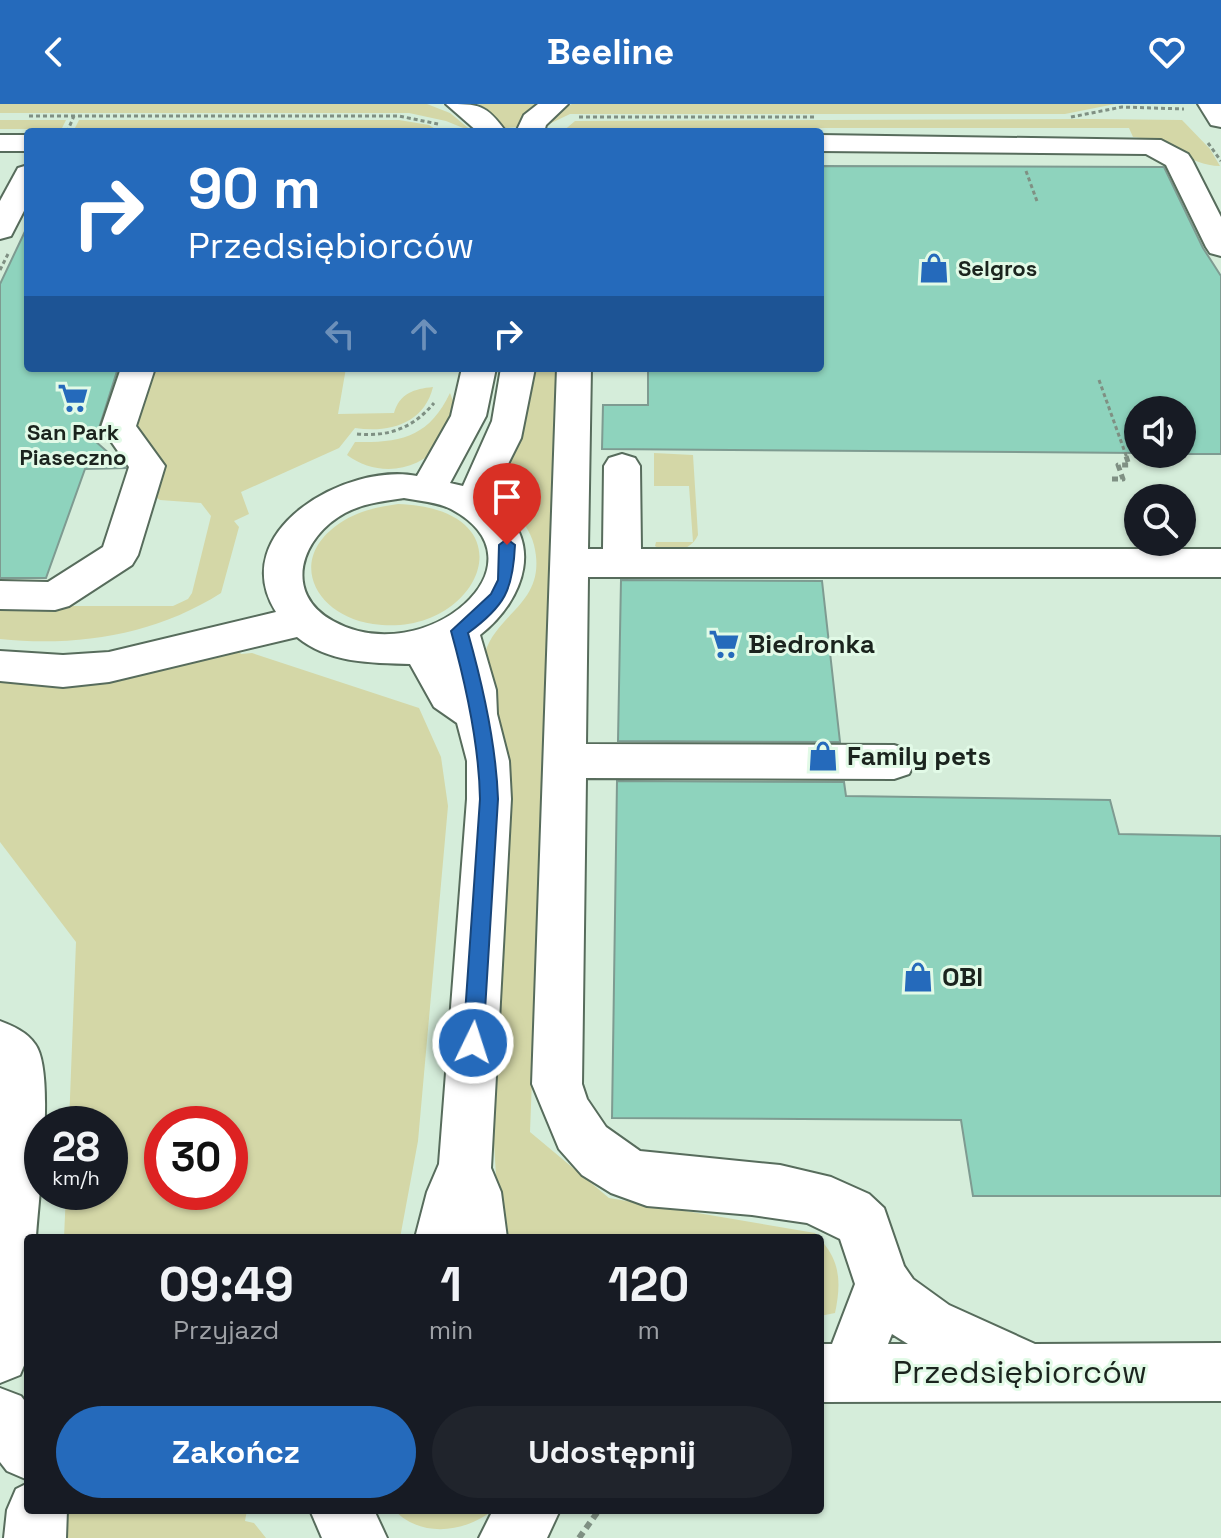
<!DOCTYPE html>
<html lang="pl">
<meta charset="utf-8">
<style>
:root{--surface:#171b24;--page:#20242c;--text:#f1f3f6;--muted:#9ea1a6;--accent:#256abb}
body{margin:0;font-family:"Space Grotesk",sans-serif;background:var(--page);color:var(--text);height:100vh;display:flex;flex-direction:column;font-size:30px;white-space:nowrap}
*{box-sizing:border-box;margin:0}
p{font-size:26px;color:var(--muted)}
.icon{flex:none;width:44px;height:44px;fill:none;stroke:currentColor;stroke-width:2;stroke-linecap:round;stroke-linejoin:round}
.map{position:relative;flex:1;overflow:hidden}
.side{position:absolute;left:24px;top:1130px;width:800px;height:280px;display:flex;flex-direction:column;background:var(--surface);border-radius:8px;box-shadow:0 2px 6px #0004}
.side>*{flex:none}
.top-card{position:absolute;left:24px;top:24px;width:800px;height:244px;border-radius:8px;box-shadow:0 2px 6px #0004;background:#256abb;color:#fff;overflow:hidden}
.controls{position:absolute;left:1124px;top:292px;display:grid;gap:16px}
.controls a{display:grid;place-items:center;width:72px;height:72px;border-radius:50%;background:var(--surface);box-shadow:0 2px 6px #0004;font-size:40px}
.speed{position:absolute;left:24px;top:1002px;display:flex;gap:16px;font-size:40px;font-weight:700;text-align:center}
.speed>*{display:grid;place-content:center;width:104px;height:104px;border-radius:50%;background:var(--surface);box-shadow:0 2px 6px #0004;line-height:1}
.speed small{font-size:20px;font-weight:400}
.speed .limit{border:12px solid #d22;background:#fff;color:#111}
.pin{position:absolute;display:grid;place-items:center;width:68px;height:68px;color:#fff;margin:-82px -34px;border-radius:50% 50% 50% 0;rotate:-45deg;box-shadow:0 0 8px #0007}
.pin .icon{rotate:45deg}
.me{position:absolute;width:88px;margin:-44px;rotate:4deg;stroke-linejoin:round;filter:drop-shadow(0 0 6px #0008)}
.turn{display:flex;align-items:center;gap:28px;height:168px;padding:0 32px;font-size:36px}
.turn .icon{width:104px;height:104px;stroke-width:2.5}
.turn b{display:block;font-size:56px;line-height:68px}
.lanes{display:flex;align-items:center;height:76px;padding:0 32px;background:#0003;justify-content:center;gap:40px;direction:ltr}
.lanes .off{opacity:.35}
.eta{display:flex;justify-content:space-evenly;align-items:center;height:136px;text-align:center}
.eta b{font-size:48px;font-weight:700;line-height:56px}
.cta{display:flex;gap:16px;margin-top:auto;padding:16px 32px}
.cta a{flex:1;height:92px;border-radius:48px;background:var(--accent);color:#fff;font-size:32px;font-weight:700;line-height:92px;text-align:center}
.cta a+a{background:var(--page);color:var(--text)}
header{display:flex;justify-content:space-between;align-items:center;height:104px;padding:0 32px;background:var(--accent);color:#fff;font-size:36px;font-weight:700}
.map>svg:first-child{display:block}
.green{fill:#d4d7a7;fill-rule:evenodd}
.building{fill:#8ed3bd;stroke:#7e9b91;stroke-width:2}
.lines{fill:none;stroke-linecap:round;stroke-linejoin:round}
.minor-casing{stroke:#576c5c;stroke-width:4}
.path-far2{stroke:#7f9083;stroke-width:3;stroke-dasharray:4 3;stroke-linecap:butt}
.path-far1{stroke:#7f9083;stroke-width:5;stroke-dasharray:6 4;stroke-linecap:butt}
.path{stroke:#7f9083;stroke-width:6;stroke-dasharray:7 5;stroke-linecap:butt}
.minor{fill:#fff;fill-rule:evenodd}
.route{fill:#256abb;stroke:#18457a;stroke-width:2}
.labels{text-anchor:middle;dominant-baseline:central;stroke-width:6;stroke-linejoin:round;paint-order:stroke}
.far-poi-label{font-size:22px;font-weight:bold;fill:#1b241e;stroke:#e2fae7;text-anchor:start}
.poi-label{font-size:26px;font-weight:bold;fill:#1b241e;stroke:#e2fae7;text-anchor:start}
.near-street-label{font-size:32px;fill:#1b241e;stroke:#e2fae7}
</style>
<header><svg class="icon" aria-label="back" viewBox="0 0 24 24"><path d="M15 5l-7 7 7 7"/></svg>Beeline<svg class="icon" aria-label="heart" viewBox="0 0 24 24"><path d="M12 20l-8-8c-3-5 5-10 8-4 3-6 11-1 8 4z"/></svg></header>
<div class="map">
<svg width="1221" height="1434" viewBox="0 0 1221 1434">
<rect width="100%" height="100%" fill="#d5edda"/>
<g class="green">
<path d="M0,0H427L450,9L473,28L446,17L409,9H0Z"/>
<path d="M479,0H540L519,23L505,24Z"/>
<path d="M572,0H1115L1065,10H570L543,23L558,6Z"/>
<path d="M1092,15L1182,16L1210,45L1220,62C1189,62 1167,35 1133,33L1129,24H628V28H562L575,17Z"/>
<path d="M0,16H66L60,28H36L37,25H0Z"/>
<path d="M79,16H399L429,21L440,28L74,26Z"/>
<path d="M147,264H346L338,310L394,309C400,289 414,285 433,283C424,320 389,329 355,324L339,344L241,388L249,410L234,417L239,423L221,489C155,531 77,543 0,535V502H173L188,495L192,489L211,412L201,399L160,396L154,392L130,326Z"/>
<path d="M528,264H559L530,1028L609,1094L815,1129L819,1134H500L493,1024L508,664L485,549C497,508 548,499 534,441C528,416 503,401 500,376Z"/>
<path d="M450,289L456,305C452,315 448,329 441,339C418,369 376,373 347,351L355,338C401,339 429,333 450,289Z"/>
<path d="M654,349L693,351L698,431C691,447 669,452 655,442L656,438H693L689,382H654Z"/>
<path d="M398,400C536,405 479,536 373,520C316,512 285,456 340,419C358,407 377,403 398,400Z"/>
<path d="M236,543L241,550L252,549L419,604L441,653L448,702L418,1037L400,1134H64L66,1088H110V1020H69L76,838L0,738V576L94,581ZM162,1020H230V1088H162Z"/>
<path d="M820,1135C841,1158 841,1180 835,1209L820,1212Z"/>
<path d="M51,1406H247L245,1417L254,1419L266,1434H50Z"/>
<path d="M394,1406H493C464,1429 421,1434 394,1406Z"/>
</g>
<g class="building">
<path d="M820,62L1164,63L1203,144L1221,172V350H1182V306H1138V349L602,345L603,301H648V264H820Z"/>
<path d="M28,121V264H118L95,337L126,364L85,365L46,474H0V180Z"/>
<path d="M621,476L822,477L840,638L618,637Z"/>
<path d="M617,677L844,678L846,692L1110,696L1119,730L1221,732V1092H973L961,1016L612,1014Z"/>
</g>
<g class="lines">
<g class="minor-casing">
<g id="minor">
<path d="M446,0C479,0 486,0 506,28H478Z"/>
<path d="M538,0H568L546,21L544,28H516L524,11Z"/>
<path d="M1198,0H1221V23L1211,21Z"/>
<rect x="0" y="31" width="28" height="16"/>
<path d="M820,31L1161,36L1188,50L1192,56L1221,113V152L1210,149L1206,143L1166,61L1146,50L820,47Z"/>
<path d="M28,61V99L11,132L0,135V97L18,64Z"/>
<path d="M121,264H155L136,322L165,362L138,451L132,461L69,502L55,506L0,505V477L48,478L103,443L129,363L101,323Z"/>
<path d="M462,264H496L486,312L450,379L463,382L492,317L501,264H535L521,334L490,396C547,433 525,496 480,531L496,586L497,610L509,657L511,695L491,1064L501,1088L507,1134H415L427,1088L439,1060L467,695V657L457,619L434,603L410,560C371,559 328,559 297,533L109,578L63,583L0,577V547L63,551L109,548L276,508C225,427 347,358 417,372L451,312ZM404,394C419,397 438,398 451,405C553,459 424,568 333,517C282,489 301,433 345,409C364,399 384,397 404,394Z"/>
<path d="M557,264H591L588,445H603L604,362L609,354L622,350L635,354L640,362L641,445H1221V473H588L586,640L894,641L909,646L915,658L909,670L894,675L586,674L582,980L587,995L606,1023L640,1047L780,1061L831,1073L869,1090L884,1104L904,1162L913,1175L949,1201L1035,1240L1221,1239V1297L820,1298V1240H832L855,1180L840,1135L807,1119L752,1111L647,1102L611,1089L582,1071L559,1045L532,980ZM892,1230L908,1240H888Z"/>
<path d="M0,917C13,922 27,928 35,940C56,968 38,1094 36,1134H28V1252L20,1271L0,1279Z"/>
<path d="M0,1284L21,1292L28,1301V1376L7,1367L0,1358Z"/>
<path d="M28,1379V1406H67L66,1434H4L7,1406L16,1385Z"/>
<path d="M310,1406H374L387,1434H322Z"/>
<path d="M493,1406H560L547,1434H479Z"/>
</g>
</g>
<g class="path-far2">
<path d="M29,12H399L438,20"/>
<path d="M579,13H817"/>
<path d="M1071,13L1122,3L1184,5"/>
<path d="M67,28L74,12"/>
<path d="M1208,39L1221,57"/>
<path d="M1026,67L1038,100"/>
<path d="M0,166L8,150"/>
<path d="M1099,276L1127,354"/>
<path d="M357,330C389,333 413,324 434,299"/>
</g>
<path class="path-far1" d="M1112,375H1123L1118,361H1129L1126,352"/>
<path class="path" d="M579,1434L599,1406"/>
<use href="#minor" class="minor"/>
</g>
<path class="route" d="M507,435L515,441C513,486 505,502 468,529C483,582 496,640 498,695L483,939L480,946L473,948L466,946L463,939L480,695C479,639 466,581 451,527L491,490L498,476L499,441Z"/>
<defs>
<g id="shop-bare" transform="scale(2.4)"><path d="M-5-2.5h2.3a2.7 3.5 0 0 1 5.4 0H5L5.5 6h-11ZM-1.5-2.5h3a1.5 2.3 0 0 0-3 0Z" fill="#256abb" stroke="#e2fae7" stroke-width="2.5" paint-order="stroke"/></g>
<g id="supermarket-bare" transform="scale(2.4)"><path d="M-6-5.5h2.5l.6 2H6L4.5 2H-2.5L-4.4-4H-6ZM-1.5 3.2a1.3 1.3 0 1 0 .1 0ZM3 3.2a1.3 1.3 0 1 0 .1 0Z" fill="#256abb" stroke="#e2fae7" stroke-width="2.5" paint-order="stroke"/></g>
</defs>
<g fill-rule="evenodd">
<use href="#shop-bare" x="934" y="164"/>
<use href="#supermarket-bare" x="73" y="294"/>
<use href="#supermarket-bare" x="724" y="540"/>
<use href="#shop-bare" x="823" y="652"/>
<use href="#shop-bare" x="918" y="873"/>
</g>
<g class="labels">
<g class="far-poi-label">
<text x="958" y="164">Selgros</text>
<text x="73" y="328" text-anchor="middle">San Park<tspan x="73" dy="25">Piaseczno</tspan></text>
</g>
<g class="poi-label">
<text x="748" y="540">Biedronka</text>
<text x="847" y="652">Family pets</text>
<text x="942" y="873">OBI</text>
</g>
<g class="near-street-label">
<text x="1020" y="1268">Przedsiębiorców</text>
</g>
</g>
</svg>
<div class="controls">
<a><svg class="icon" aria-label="sound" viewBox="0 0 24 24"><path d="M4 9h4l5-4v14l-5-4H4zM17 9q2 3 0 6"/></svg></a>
<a><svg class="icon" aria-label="search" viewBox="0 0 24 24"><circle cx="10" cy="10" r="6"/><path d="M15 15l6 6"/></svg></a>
</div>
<div class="speed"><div>28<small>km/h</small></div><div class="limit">30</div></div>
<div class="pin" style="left:507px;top:441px;background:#d93025"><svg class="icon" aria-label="arrive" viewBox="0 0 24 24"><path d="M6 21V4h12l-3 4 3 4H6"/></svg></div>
<svg class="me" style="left:473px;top:939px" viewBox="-20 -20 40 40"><circle r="17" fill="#256abb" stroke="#fff" stroke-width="3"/><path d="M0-11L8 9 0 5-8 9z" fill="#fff"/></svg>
<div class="top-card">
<div class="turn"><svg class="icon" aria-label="right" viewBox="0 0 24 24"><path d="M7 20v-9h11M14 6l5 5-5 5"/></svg><div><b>90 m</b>Przedsiębiorców</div></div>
<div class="lanes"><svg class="icon off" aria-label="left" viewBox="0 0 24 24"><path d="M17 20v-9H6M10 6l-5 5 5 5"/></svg><svg class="icon off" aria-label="ahead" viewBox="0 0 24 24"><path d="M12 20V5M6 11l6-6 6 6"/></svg><svg class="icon" aria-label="right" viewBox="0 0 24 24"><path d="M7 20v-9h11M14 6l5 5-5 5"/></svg></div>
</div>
<section class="side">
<div class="eta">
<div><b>09:49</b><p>Przyjazd</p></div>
<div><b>1</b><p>min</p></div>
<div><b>120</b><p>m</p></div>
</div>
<div class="cta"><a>Zakończ</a><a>Udostępnij</a></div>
</section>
</div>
